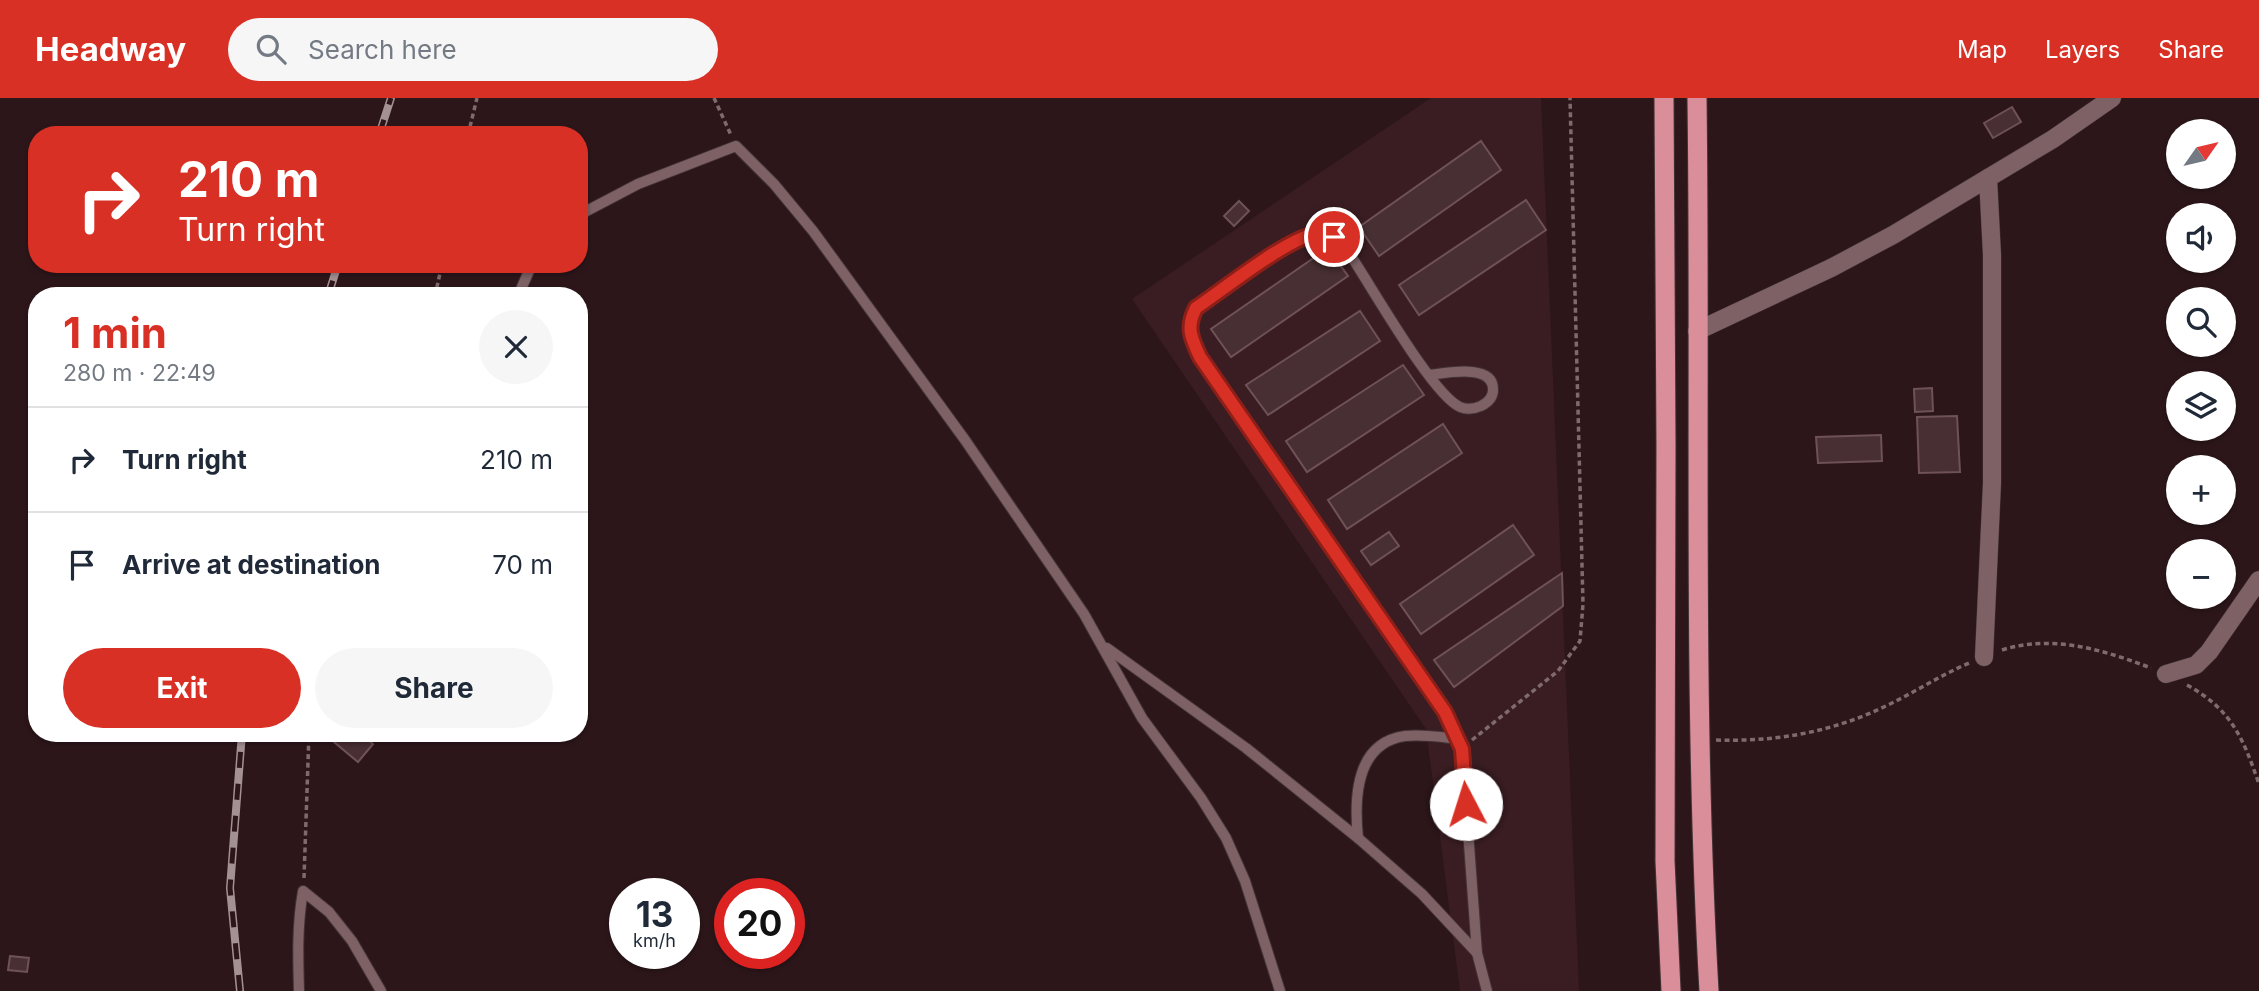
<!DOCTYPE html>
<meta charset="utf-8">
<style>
:root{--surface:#fff;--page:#f6f6f7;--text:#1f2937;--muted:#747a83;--line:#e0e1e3;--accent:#d93025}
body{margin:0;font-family:Inter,sans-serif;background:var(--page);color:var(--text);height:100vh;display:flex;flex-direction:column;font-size:26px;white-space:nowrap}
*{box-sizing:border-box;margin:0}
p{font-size:23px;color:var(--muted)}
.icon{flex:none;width:38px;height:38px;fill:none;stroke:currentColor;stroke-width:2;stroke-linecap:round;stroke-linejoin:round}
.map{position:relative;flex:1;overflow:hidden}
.sheet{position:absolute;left:28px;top:189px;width:560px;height:455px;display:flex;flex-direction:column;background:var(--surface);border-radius:28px;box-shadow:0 2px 5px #0004}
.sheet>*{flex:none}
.hud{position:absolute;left:28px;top:28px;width:560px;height:147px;border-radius:28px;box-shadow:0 2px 5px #0004;background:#d93025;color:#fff;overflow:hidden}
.needle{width:46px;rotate:56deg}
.tools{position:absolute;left:2166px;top:21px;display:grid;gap:14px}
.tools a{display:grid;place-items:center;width:70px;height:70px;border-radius:50%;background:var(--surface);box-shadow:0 2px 5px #0004;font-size:35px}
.speed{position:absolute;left:609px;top:780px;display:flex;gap:14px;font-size:35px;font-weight:700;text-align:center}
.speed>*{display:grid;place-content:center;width:91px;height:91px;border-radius:50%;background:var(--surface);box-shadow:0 2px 5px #0004;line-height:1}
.speed small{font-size:18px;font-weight:400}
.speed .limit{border:10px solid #d22;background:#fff;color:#111}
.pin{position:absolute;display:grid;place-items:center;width:60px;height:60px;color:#fff;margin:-30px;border:4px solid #fff;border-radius:50%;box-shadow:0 2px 7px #0007}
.me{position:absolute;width:77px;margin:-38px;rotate:355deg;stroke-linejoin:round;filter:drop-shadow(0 0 5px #0008)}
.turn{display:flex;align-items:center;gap:24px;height:147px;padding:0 35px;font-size:32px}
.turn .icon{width:91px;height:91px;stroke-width:2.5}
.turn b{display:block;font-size:49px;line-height:60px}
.round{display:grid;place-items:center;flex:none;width:74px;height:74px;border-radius:37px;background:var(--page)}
.overview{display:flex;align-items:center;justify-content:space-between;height:119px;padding:0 35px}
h1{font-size:42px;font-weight:700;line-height:52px;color:var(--accent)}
.button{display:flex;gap:14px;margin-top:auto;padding:14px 35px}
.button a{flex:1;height:80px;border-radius:42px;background:var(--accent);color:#fff;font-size:28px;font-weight:700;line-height:80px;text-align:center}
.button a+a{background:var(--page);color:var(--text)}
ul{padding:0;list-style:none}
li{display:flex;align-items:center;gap:21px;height:105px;padding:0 35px;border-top:2px solid var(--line)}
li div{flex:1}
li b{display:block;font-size:26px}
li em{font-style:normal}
header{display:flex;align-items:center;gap:42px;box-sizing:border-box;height:98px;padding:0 35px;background:var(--accent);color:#fff}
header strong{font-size:33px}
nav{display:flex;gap:38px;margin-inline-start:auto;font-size:24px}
.search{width:490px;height:63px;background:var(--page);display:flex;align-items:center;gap:18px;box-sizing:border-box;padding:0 24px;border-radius:38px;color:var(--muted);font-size:26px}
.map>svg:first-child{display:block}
.built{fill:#3a1d22}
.building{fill:#482f33;stroke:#6e5256;stroke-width:2}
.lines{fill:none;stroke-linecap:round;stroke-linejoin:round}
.service-casing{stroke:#443335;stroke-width:12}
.minor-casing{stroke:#443335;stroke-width:19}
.trunk-casing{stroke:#443335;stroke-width:21}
.path{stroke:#7f6b6e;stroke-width:3.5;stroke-dasharray:5 3.5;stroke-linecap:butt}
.service{stroke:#7d6165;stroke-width:10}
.minor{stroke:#7d6165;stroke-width:18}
.trunk{stroke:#da8e9a;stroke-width:19}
.rail-casing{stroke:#a49194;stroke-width:8}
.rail{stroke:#2c161a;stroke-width:5;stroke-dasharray:16;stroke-linecap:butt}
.route-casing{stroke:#8d1f18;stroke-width:18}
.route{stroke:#d93025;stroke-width:12}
</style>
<header>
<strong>Headway</strong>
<div class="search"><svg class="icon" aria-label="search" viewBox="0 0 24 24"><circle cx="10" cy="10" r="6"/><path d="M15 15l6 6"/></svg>Search here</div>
<nav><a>Map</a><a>Layers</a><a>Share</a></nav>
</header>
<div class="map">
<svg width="2259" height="893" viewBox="0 0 2259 893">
<rect width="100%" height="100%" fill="#2c161a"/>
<path class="built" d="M1431,0H1541L1579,893H1460L1426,631L1132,201Z"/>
<g class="building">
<path d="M2012,9L2021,24L1993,40L1984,25Z"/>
<path d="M1481,43L1501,72L1379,158L1359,129Z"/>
<path d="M1526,102L1546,132L1419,217L1399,187Z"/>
<path d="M1239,103L1249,113L1234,128L1224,118Z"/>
<path d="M1328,150L1348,178L1231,259L1211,231Z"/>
<path d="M1360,213L1380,243L1268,317L1246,287Z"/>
<path d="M1403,267L1424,297L1307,374L1286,343Z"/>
<path d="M1932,290L1933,313L1915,314L1914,291Z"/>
<path d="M1957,318L1960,374L1919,375L1917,319Z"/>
<path d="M1443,326L1462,355L1347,431L1328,402Z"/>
<path d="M1881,337L1882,363L1818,365L1816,339Z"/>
<path d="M1513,427L1534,457L1421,536L1400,506Z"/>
<path d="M1389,434L1399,448L1371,467L1361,453Z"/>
<path d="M1562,475L1563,508L1454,589L1434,562Z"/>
<path d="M331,635H360L373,646L358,664L328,639Z"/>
<path d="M498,635H524L499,641Z"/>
<path d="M10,858L29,860L27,874L8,872Z"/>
</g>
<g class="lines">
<g class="service-casing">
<g id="service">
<path d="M579,117L638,86L736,48L774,86L813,133L965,342L1084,516L1142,620L1201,700L1226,740L1245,783L1280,893"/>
<path d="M518,198L532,166"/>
<path d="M1429,277C1446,275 1494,265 1493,292C1493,300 1487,305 1481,308C1474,311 1467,312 1460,309C1431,296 1367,180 1345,149C1338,143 1331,137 1322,137C1291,136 1224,191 1196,210C1186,228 1191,241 1200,259L1445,614L1462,651L1477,855L1487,893"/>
<path d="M1107,550L1246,650L1358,740L1422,796L1477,855"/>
<path d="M1358,740C1354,701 1355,645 1405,638C1423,636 1441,639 1459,641"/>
<path d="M299,893C298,859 297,827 303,793L329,814L352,843L381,893"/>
</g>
</g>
<g class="minor-casing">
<g id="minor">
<path d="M1697,233L1831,170L1893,137L2053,41L2112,0"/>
<path d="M1984,559L1992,385V157L1988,80"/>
<path d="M2166,576L2196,567L2209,554L2259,482"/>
</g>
</g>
<g class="trunk-casing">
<g id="trunk">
<path d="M1664,0L1666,347L1665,763L1671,893"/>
<path d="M1697,0C1701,298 1692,596 1709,893"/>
</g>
</g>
<g class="path">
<path d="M714,0L731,37"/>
<path d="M468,37L477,0"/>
<path d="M435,198L442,166"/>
<path d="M2002,552C2052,536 2104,552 2151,570"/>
<path d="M2187,587C2232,612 2243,640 2259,686"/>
<path d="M1472,642L1558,573L1580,543L1583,506L1570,0"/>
<path d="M1716,642C1777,644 1833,634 1888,607C1915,594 1941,577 1969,565"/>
<path d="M304,780L309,635"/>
</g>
<use href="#service" class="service"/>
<use href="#minor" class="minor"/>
<use href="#trunk" class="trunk"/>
<g class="rail-casing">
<g id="rail">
<path d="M379,37L391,0"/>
<path d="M328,198L338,166"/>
<path d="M240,893L230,790L242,635"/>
</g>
</g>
<use href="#rail" class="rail"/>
</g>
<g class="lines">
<g class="route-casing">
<path id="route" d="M1334,139C1326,137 1320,136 1312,137C1284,143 1224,191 1196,210C1186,229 1191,240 1200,259L1445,614L1462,651L1466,706"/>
</g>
<use href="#route" class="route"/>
</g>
</svg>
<div class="tools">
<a><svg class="needle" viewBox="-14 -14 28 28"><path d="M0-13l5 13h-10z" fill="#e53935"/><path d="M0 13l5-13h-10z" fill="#747a83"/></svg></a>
<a><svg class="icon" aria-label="sound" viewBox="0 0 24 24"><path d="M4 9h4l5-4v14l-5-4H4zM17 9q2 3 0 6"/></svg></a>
<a><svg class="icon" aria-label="search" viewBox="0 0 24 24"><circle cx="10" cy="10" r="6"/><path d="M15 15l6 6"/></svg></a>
<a><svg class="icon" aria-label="layers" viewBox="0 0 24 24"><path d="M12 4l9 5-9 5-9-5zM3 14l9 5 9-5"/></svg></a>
<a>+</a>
<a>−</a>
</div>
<div class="speed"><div>13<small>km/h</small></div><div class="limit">20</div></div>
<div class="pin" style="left:1334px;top:139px;background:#d93025"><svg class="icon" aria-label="arrive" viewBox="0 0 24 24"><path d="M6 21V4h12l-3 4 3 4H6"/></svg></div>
<svg class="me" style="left:1466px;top:706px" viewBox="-20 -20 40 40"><circle r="19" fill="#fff"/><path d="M0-13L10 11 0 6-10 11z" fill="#d93025"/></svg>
<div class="hud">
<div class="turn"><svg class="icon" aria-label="right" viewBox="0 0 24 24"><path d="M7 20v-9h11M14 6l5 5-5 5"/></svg><div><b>210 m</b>Turn right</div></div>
</div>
<section class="sheet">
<div class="overview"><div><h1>1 min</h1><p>280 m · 22:49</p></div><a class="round"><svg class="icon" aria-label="close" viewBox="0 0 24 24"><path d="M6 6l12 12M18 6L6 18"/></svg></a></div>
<ul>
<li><svg class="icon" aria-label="right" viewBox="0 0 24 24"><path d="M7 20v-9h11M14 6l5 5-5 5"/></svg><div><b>Turn right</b></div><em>210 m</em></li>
<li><svg class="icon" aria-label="arrive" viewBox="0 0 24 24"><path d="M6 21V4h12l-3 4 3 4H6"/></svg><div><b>Arrive at destination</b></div><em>70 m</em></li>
</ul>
<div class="button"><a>Exit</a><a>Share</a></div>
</section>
</div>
